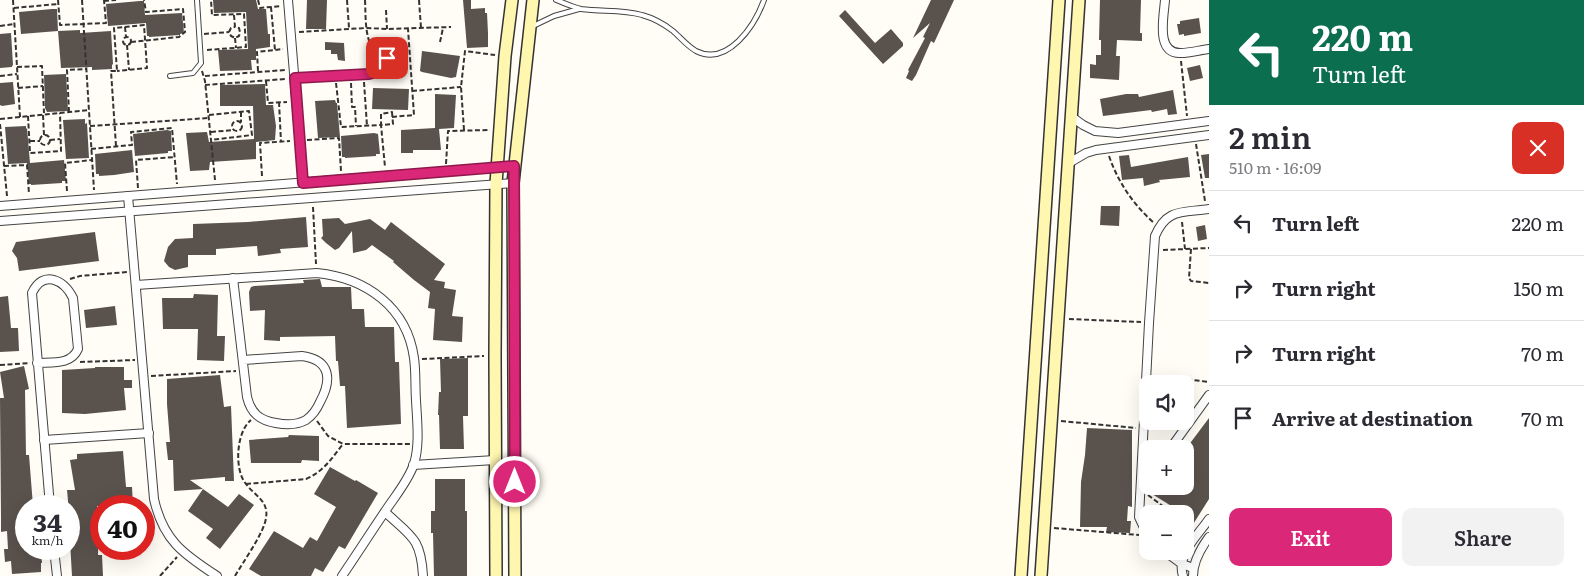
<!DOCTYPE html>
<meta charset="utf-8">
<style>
:root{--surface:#fff;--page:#f2f2f3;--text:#2b2b33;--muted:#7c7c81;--line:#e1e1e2;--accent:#db2777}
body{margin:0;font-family:Literata,serif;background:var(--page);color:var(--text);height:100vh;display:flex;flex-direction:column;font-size:19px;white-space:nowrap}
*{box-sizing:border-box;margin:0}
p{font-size:16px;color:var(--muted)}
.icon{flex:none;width:28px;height:28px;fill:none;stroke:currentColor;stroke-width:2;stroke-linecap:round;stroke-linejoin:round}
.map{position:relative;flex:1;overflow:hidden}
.side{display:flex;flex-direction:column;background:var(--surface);width:375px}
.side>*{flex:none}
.hud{background:#0b6e4f;color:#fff;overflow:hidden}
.tools{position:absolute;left:1139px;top:375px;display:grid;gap:10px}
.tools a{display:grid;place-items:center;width:55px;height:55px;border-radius:10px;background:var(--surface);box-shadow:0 5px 20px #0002;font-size:25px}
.speed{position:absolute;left:15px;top:495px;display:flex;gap:10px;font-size:25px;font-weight:700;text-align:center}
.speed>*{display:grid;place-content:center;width:65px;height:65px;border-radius:50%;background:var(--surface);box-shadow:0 5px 20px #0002;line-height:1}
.speed small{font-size:12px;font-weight:400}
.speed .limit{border:8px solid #d22;background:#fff;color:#111}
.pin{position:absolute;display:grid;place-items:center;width:42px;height:42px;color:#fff;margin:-21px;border-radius:10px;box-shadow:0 2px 8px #0006}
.me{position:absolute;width:55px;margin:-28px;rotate:0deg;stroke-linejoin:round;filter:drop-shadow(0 0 4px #0008)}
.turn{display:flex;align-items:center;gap:18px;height:105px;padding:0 20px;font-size:22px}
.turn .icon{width:65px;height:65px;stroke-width:2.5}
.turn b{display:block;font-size:35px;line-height:42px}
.round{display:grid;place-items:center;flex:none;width:52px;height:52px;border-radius:10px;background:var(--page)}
.headline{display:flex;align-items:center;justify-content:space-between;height:85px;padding:0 20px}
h1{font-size:30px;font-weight:600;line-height:38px}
.action{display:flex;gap:10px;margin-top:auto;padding:10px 20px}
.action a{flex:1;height:58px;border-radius:10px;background:var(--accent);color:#fff;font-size:20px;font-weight:600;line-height:58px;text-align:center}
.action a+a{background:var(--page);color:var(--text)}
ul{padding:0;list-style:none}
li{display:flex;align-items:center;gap:15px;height:65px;padding:0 20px;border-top:1px solid var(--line)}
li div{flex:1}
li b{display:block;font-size:19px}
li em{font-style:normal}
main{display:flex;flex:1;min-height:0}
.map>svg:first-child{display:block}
.building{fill:#5a524d}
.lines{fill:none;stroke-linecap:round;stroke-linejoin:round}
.lane-casing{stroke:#444;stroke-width:6}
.street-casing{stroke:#444;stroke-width:10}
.secondary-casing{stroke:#333;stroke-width:14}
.path{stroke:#333;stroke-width:2;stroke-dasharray:5 2.5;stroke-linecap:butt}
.lane{stroke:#fff;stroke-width:4}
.street{stroke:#fff;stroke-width:8}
.secondary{stroke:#fff6b0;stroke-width:11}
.route-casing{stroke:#8e194d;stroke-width:12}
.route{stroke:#db2777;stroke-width:9}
</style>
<main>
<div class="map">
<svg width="1209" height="576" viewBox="0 0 1209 576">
<rect width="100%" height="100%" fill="#fffdf5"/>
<g class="building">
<path d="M213,0H256L258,9H266L268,34H270V47L256,49V60H251L252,70L220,71L218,50L248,49L246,12L214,13Z"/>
<path d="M307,0H327L326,29H306Z"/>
<path d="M463,0H471V9L485,8V13H487L488,33V47L467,48Z"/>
<path d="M931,0H954L934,43L931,41L916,75L912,81L906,78L909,71L908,70L925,38L923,37L930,23L913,38Z"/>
<path d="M1100,0H1141L1140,33H1142V41L1117,40L1116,56H1120L1119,80L1090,78V64L1096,65V55H1101V40H1099Z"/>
<path d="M140,1H144L145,15L182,13L184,33L180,34V35L149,37V36H147L146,23L108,26L106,4Z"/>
<path d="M52,9H57L58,31L80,30V33L111,31L113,64L112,65V69L92,70V67L61,68L58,31L21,34L19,12Z"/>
<path d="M845,10L875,43L891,29L903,43V46L883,64L839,16Z"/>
<path d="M1199,18L1201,33L1184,36V34L1179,35L1177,24H1180V21Z"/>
<path d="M11,33L13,65L12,66V67L0,68V34Z"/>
<path d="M325,42L344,43L345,61L338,60L337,54H331V50H325Z"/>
<path d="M422,51L460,56L456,77L451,78L422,72L420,71Z"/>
<path d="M1200,65L1203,78L1190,81L1187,68Z"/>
<path d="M66,74L68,111L47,112L45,108L44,75Z"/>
<path d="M13,82L15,104L2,106L0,105V83Z"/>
<path d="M265,84L266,105H273L276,126L275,140L256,142V159L210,162L209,170L190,171L186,133L207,132L209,142L254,139L253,106H220V85Z"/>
<path d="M373,88L409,89L408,110L372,109Z"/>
<path d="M1173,90L1177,114L1168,115L1167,109L1152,112L1151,110L1103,116L1100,99L1126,94H1138L1139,97Z"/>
<path d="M435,94L456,95L454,128L439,129L441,150H413V153H401V130L435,128Z"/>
<path d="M335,100L336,103H337L340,137L318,138L315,101Z"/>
<path d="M85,119V124L87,123L89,158L66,159L63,120Z"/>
<path d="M26,126V129L27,128L30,163L64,160L66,181H62V183L31,185V184H29L27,163L8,164L5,127Z"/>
<path d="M167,130L171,131L172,151H168V153L135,156L133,134Z"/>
<path d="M374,133L378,134L380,154H376V156L345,158V157H342L341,136Z"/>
<path d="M132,150L134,172L114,175L99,176V174H96L95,154Z"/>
<path d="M1209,154V178H1205L1201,155Z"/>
<path d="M1129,155L1131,167L1188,157L1190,177L1159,180L1160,182L1144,186L1143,178L1122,180L1119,156Z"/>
<path d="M1101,206H1120L1119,226L1100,225Z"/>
<path d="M306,217L308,247L280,249L281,253L258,256L257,246L216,249V255H188V267L175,270L169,267L164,261L168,247L175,239L193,238V224L248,222Z"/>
<path d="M339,218L345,224L370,219L385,230L391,222L445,264L434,280L445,282L444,288L456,290L452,316L463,317L462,342L433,340L435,309L428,308L430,292L414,280L393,262L394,261L372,245L366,250L353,253L352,231L339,248L335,250L326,243L321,238L323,236L322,219Z"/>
<path d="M1205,225L1207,239L1198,241L1196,227Z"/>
<path d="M95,232L99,261L19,271L17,258L12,251L16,242Z"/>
<path d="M320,279L322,287H351L352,309H364L365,327H394L395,362H399L401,424L347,428L345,386H340L338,361H336L335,336L280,337V341L264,340L265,310L250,311L249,292L251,287L254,286L304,283L303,280Z"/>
<path d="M194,294L218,295L217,336H225L224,361L197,360L198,329H163L162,298H193Z"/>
<path d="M8,296L11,328H18L19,351L0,352V297Z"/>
<path d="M115,306L117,325L86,328L84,310Z"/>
<path d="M468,358V416H463L464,449H440L439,415H438L439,392H441L440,359Z"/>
<path d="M24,366L29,389L25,390L26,455H29L33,506H26V549H41L42,563H41V572L12,574L11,561L5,562L4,549H8L7,531L1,532V519L0,398H4L0,372Z"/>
<path d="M95,367H124V380H132V388H124L126,410L85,414L62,413V370L95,368Z"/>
<path d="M220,375L224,407L231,406L234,481H225V477L190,480L203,489L174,491L173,460H168L166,442H170L167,404V379Z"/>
<path d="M1209,418V499L1185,537V514H1169L1173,507L1152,494L1157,486H1185V444L1188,446Z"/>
<path d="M1087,428L1132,430V507L1128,506L1127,521H1131L1130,533L1106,532L1107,527H1080L1081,482L1085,455Z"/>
<path d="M289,435L319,436V461L302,460L301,463H251L249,440L288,437Z"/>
<path d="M123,451L126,487H132L133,506H97L99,522L98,555H102L103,576H72L70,541L71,512H69L67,490H75L70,460L77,459V454Z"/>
<path d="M330,467L355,481L356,480L378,493L345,549L339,546L323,572L315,568L311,576H261L249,569L274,531L303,548L310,537L317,541L336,507L314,494Z"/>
<path d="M435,479H465V511H467V576H434L433,533H431V511H435Z"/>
<path d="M203,489L228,507L239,494L254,505L220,549L206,538L213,529L188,511Z"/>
</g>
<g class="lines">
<g class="lane-casing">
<g id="lane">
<path d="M556,0C564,3 573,7 581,9C602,12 622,9 642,15C653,18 664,24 673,31C680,37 687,46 696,51C728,67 755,25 764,0"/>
<path d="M531,27L554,16L579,9"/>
<path d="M170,76L193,73L201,63L197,0"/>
</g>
</g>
<g class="street-casing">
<g id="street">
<path d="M288,0L303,183"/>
<path d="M1165,0C1164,16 1155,54 1181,53C1190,53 1200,50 1209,49"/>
<path d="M295,78L369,74C378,72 384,67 387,58"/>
<path d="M1072,117L1083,125L1095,131L1118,133L1209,121"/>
<path d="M1069,163L1086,153L1096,150L1209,135"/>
<path d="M128,196L154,499C163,540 183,554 217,576"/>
<path d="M0,206L514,166"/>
<path d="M0,221L513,183"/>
<path d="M233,278L247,397C251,413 259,420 276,423C286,425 297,425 306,420C313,415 317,409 320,402C332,380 331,360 302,356L243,360"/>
<path d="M136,285L317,273C366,278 407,307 414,358C416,372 415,386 416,400C417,421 420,444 414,464C408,481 396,495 386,510C371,532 357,554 342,576"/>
<path d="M37,363C53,362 71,365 78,349L73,298C64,280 43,269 32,293L50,506"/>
<path d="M44,440L149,433"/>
<path d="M1170,449L1209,395"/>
<path d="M413,465L495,460"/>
<path d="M385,512C411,536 421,538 423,576"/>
<path d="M1148,536L1139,517L1149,323L1155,236C1167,208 1182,213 1209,209"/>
<path d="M54,549L57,576"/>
<path d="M1164,551L1182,564L1193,568"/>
<path d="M1183,576C1176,555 1198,535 1209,519"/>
<path d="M1193,576C1193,562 1201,548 1209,537"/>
</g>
</g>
<g class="secondary-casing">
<g id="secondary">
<path d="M496,576L495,356L496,184L505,56L512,0"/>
<path d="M515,576L513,183L533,0"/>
<path d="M1021,576L1059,0"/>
<path d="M1041,576L1079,0"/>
</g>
</g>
<g class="path">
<path d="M13,0L20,117"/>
<path d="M58,0L60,25L106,23L104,0"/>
<path d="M82,0L94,190"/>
<path d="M258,0L260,8L281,6"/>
<path d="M347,0L349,28"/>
<path d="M365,0C366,20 364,41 378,57"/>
<path d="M419,0L421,28"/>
<path d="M104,1L116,0"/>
<path d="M271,7L275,50"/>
<path d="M14,8L58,4"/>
<path d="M386,10L387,29"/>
<path d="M234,15L235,27L239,28L240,32L239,36L235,38L231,36L229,32L231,28L235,27"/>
<path d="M0,26L14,24"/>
<path d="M125,27L126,37"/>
<path d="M299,32L366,28L387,29L451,27"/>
<path d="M204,34L229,32"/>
<circle cx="127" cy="41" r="4"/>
<path d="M235,38L236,48"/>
<path d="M131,42L179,37L185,32L183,9L146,12L144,0"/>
<path d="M440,42L443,28"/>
<path d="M127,45L129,70"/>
<path d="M207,50L246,47L244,14L212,15L211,0"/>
<path d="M1181,61L1187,116"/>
<path d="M17,67L42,66L44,113"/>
<path d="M202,71L205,81L215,180"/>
<path d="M258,71L257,52L283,49"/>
<path d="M0,76L17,74"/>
<path d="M205,76L285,70"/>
<path d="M266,81L268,103L287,102"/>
<path d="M364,82L367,126"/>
<path d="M336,83L341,127L381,125L385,167"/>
<path d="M351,83L352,107H355L356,126"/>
<path d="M205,85L285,79"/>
<path d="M18,88L43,86"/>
<path d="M412,91L461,87"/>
<path d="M279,102L281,142"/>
<path d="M69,112L67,70L86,69"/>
<path d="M241,112V122"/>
<path d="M392,112L393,124L381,125V114Z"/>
<path d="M43,115L44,135"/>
<path d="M209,115L249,111L252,135L211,140"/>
<path d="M28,116L30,153L61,151L60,113"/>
<path d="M392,117L414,115L408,29"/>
<path d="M0,119L89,110"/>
<circle cx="237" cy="126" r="5"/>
<path d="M0,124L7,196"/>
<path d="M90,126L209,118"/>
<path d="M464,130L461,87L465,51L495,55"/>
<path d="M211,132L234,130"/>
<circle cx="45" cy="140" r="5"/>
<path d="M50,140L60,139"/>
<path d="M307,140L339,138L341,171"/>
<path d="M30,141H40"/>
<path d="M1196,144L1205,201"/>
<path d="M116,146L111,71H117L114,28L144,25L147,68L117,71"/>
<path d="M91,149L132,145L131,132L172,128L177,184"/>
<path d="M1109,156C1118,182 1133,204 1153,222"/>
<path d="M446,164L448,131L490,130"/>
<path d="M4,166L27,165L29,194"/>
<path d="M262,176L260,143L290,141"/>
<path d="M138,188L136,160L175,157"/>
<path d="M67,191L65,163L92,160"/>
<path d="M313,207L316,264"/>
<path d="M1182,222L1185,249"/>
<path d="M1191,249L1189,278L1191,281L1209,283"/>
<path d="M1163,250L1209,248"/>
<path d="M70,279L80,276L127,272"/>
<path d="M1069,319L1141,322"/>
<path d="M422,359L484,356"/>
<path d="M80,362L135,360"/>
<path d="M0,365L30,363"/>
<path d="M151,376L236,371"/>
<path d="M1183,384L1185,379L1209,382"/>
<path d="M317,421L328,436L343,444H410"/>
<path d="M1061,421L1136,428"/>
<path d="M246,484L306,479C323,472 332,458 343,444"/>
<path d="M1148,495L1164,507L1165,511L1163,514"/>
<path d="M1054,528L1139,535"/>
<path d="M160,576L177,557"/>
<path d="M235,576C243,562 264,533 266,518C269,501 255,496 246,484C234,470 236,432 251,420"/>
</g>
<use href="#lane" class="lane"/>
<use href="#street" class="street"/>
<use href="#secondary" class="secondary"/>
</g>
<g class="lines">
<g class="route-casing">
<path id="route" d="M387,58C384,67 378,72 369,74L295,78L303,183L514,166L515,482"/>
</g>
<use href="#route" class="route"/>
</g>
</svg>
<div class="tools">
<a><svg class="icon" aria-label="sound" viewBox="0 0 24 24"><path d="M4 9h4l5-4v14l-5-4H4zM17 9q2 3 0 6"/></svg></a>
<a>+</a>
<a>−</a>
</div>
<div class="speed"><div>34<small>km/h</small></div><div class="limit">40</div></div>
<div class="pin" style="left:387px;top:58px;background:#d93025"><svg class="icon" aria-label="arrive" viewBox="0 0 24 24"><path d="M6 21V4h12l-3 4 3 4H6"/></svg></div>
<svg class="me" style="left:515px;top:482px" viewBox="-20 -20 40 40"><circle r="17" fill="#db2777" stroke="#fff" stroke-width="3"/><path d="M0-11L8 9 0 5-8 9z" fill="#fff"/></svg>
</div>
<section class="side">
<div class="hud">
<div class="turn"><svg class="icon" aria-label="left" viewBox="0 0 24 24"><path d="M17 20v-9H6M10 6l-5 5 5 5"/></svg><div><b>220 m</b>Turn left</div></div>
</div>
<div class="headline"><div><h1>2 min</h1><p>510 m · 16:09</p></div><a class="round" style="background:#d93025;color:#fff"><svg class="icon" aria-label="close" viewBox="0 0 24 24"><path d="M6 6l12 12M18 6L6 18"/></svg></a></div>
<ul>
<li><svg class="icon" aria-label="left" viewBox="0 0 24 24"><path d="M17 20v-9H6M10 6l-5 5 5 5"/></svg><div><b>Turn left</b></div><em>220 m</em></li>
<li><svg class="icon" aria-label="right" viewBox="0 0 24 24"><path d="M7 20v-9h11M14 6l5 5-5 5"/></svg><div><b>Turn right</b></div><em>150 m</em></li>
<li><svg class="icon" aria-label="right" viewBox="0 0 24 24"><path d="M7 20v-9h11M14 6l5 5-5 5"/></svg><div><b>Turn right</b></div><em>70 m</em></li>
<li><svg class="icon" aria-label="arrive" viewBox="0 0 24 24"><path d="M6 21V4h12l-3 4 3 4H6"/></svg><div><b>Arrive at destination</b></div><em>70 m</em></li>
</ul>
<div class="action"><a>Exit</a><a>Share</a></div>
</section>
</main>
